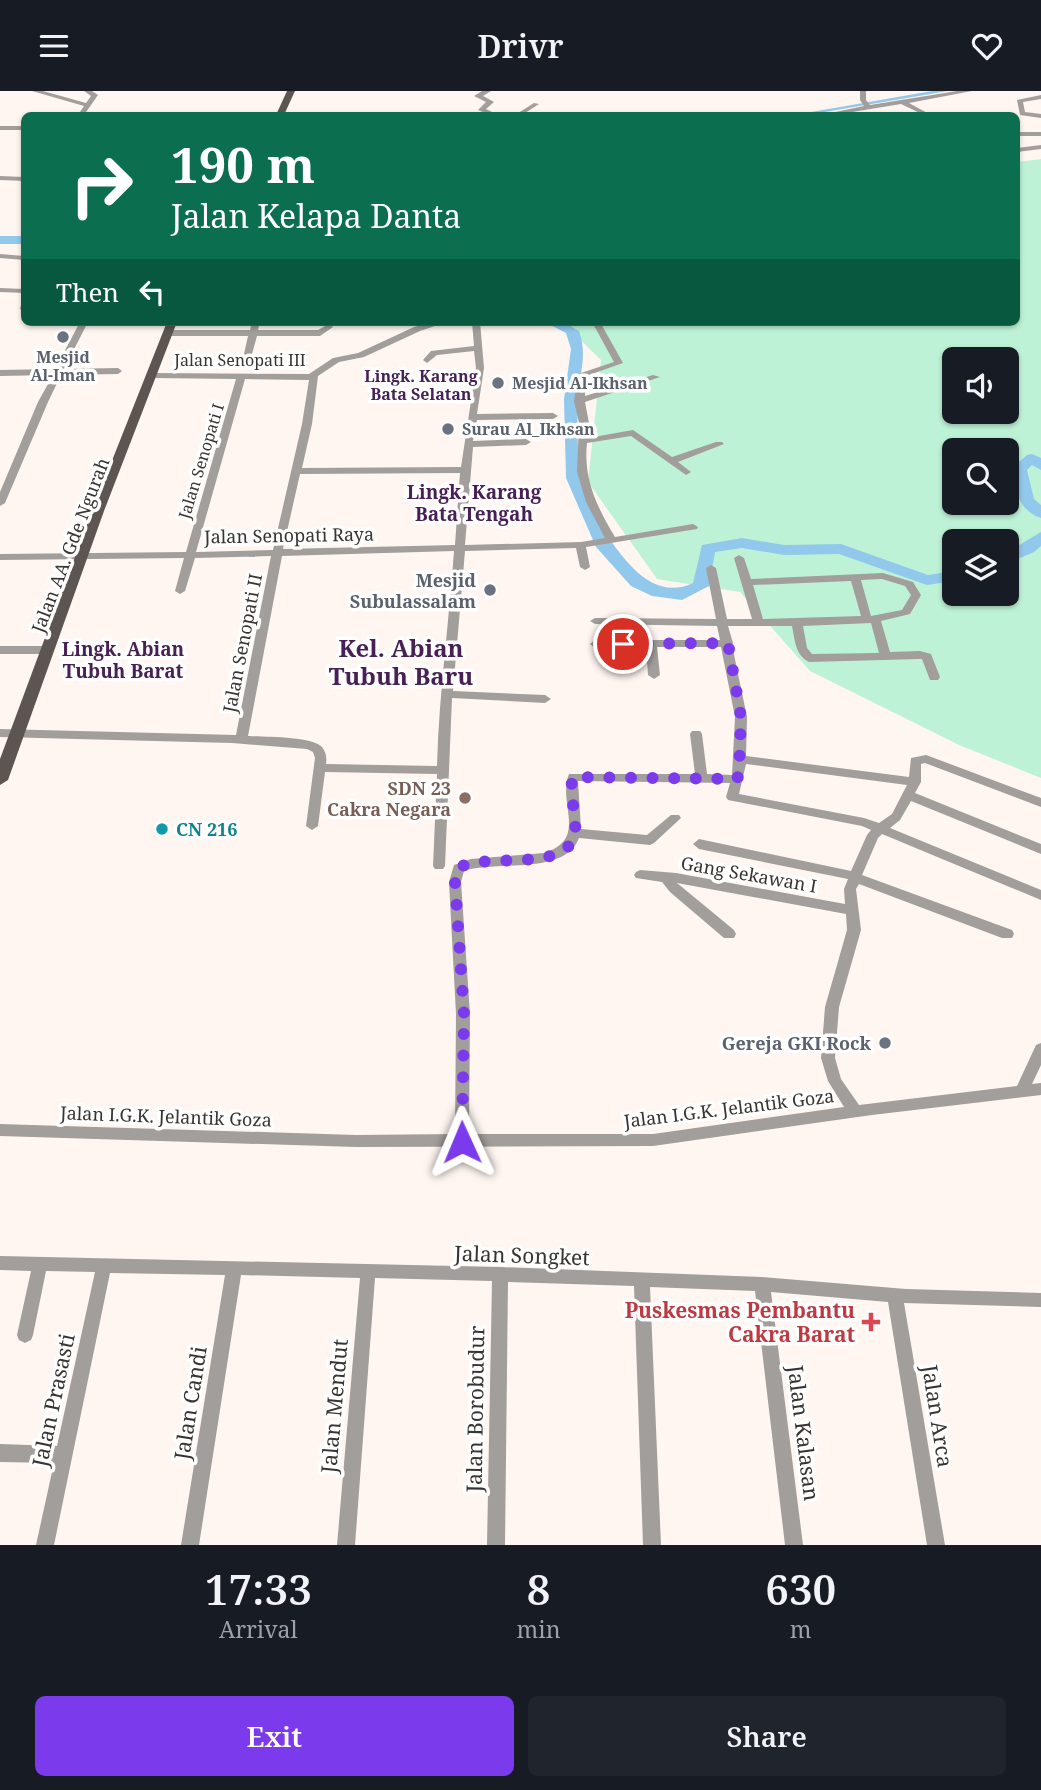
<!DOCTYPE html>
<style>
:root{--surface:#171b24;--page:#20242c;--text:#f1f3f6;--muted:#9ea1a6;--accent:#7c3aed}
body{margin:0;font-family:"Noto Serif",serif;background:var(--page);color:var(--text);height:100vh;display:flex;flex-direction:column;font-size:26px;white-space:nowrap}
*{box-sizing:border-box;margin:0}
p{font-size:23px;color:var(--muted)}
.icon{flex:none;width:38px;height:38px;fill:none;stroke:currentColor;stroke-width:2;stroke-linecap:round;stroke-linejoin:round}
.map{position:relative;height:1454px;overflow:hidden}
.drawer{display:flex;flex-direction:column;background:var(--surface);flex:1}
.drawer>*{flex:none}
.guide{position:absolute;left:21px;top:21px;width:999px;height:214px;border-radius:10px;box-shadow:0 2px 5px #0004;background:#0b6e4f;color:#fff;overflow:hidden}
.tools{position:absolute;left:942px;top:256px;display:grid;gap:14px}
.tools a{display:grid;place-items:center;width:77px;height:77px;border-radius:10px;background:var(--surface);box-shadow:0 2px 5px #0004;font-size:35px}
.pin{position:absolute;display:grid;place-items:center;width:60px;height:60px;color:#fff;margin:-30px;border:4px solid #fff;border-radius:50%;box-shadow:0 2px 7px #0007}
.me{position:absolute;width:77px;margin:-38px;rotate:359deg;stroke-linejoin:round;filter:drop-shadow(0 0 5px #0008)}
.turn{display:flex;align-items:center;gap:24px;height:147px;padding:0 35px;font-size:32px}
.turn .icon{width:91px;height:91px;stroke-width:2.5}
.turn b{display:block;font-size:49px;line-height:60px}
.then{display:flex;align-items:center;height:66px;padding:0 35px;background:#0003;gap:14px;font-size:26px}
.eta{display:flex;justify-content:space-evenly;align-items:center;height:119px;text-align:center}
.eta b{font-size:42px;font-weight:600;line-height:49px}
.cta{display:flex;gap:14px;margin-top:auto;padding:14px 35px}
.cta a{flex:1;height:80px;border-radius:10px;background:var(--accent);color:#fff;font-size:28px;font-weight:600;line-height:80px;text-align:center}
.cta a+a{background:var(--page);color:var(--text)}
header{display:flex;justify-content:space-between;align-items:center;height:91px;padding:0 35px;background:var(--surface);font-size:32px;font-weight:600}
.map>svg:first-child{display:block}
.green{fill:#bef2d7;fill-rule:evenodd}
.lines{fill:none;stroke-linecap:round;stroke-linejoin:round}
.canal{fill:#92c8ec;fill-rule:evenodd}
.river{fill:#92c8ec;fill-rule:evenodd}
.minor{fill:#a29e9b;fill-rule:evenodd}
.major{fill:#5c5551;fill-rule:evenodd}
.route{stroke:#7c3aed;stroke-width:12;stroke-dasharray:0 21.6}
.worship-dot{fill:#6b7280;stroke:#fff;stroke-width:2.5}
.education-dot{fill:#8d6e63;stroke:#fff;stroke-width:2.5}
.culture-dot{fill:#0f9aa8;stroke:#fff;stroke-width:2.5}
.health-dot{fill:#e0444e;stroke:#fff;stroke-width:2.5}
.labels{text-anchor:middle;dominant-baseline:central;stroke-width:7;stroke-linejoin:round;paint-order:stroke}
.far-worship-label{font-size:16px;font-weight:bold;fill:#5b616d;stroke:#fff;text-anchor:start}
.far-street-label{font-size:16px;fill:#383431;stroke:#fff}
.far-neighbourhood-label{font-size:16px;font-weight:bold;fill:#472055;stroke:#fff}
.street-label{font-size:18px;fill:#383431;stroke:#fff}
.worship-label{font-size:18px;font-weight:bold;fill:#5b616d;stroke:#fff;text-anchor:end}
.education-label{font-size:18px;font-weight:bold;fill:#785e54;stroke:#fff;text-anchor:end}
.culture-label{font-size:18px;font-weight:bold;fill:#0d838f;stroke:#fff;text-anchor:start}
.neighbourhood-label{font-size:19px;font-weight:bold;fill:#472055;stroke:#fff}
.near-street-label{font-size:21px;fill:#383431;stroke:#fff}
.near-health-label{font-size:21px;font-weight:bold;fill:#be3a42;stroke:#fff;text-anchor:end}
.district-label{font-size:24px;font-weight:bold;fill:#472055;stroke:#fff}
</style>
<header><svg class="icon" aria-label="menu" viewBox="0 0 24 24"><path d="M4 6h16M4 12h16M4 18h16"/></svg>Drivr<svg class="icon" aria-label="heart" viewBox="0 0 24 24"><path d="M12 20l-8-8c-3-5 5-10 8-4 3-6 11-1 8 4z"/></svg></header>
<div class="map">
<svg width="1041" height="1454" viewBox="0 0 1041 1454">
<rect width="100%" height="100%" fill="#fff6f1"/>
<path class="green" d="M1041,68V687L959,654L810,580L740,501L657,488L588,391L601,269L562,231H1017V71ZM954,268H1006V320H954ZM954,359H1006V411H954ZM954,450H1006V502H954Z"/>
<g class="lines">
<path class="canal" d="M932,0H948L807,24H794Z"/>
<g class="river">
<rect x="0" y="145" width="24" height="8"/>
<path d="M545,231H563L579,240C588,266 579,282 578,308C577,326 577,372 582,389C592,421 609,452 632,476C649,494 670,503 693,492L702,454L742,447L784,454L841,453L928,484L954,480V490L927,494L839,463L784,464L742,457L715,461L709,495L682,509L652,505L631,495L596,456L566,387L564,308L571,258L566,242Z"/>
<path d="M1032,363L1041,367V379L1032,374L1027,379L1034,408L1041,414V427C1018,420 1016,398 1011,378L1027,364Z"/>
<path d="M1041,441V455L1034,461L1006,473V462Z"/>
</g>
<g class="minor">
<path d="M32,0H43L86,12L91,5L84,0H92L98,4L84,24H78L84,15Z"/>
<path d="M482,0H491L483,5L494,11L486,18L498,24H490L478,19L486,11L474,5Z"/>
<path d="M860,0H866V9L870,14L957,0H972L909,12L931,24H924L901,13L834,24H821L864,15L860,9Z"/>
<path d="M1041,4V8L1023,11L1025,21L1041,23V27L1020,24L1017,9Z"/>
<path d="M534,12L539,13L522,24H515Z"/>
<rect x="0" y="35" width="24" height="4"/>
<rect x="1017" y="41" width="24" height="4"/>
<path d="M1041,54V58L1017,61V57Z"/>
<path d="M0,85L24,86V90L0,89Z"/>
<path d="M0,163L24,165V169L0,167Z"/>
<path d="M0,197L24,198V202L0,201Z"/>
<path d="M24,213V221L20,218L21,214Z"/>
<path d="M80,231H88L64,278L118,277L122,280L118,283L61,284L48,311L5,412L0,415V401L38,311L53,284L0,285V279L55,278Z"/>
<path d="M252,231H260L258,239H318L329,233L333,236L320,245H257L252,263L248,266L244,263L248,245H167L163,242L167,239H250Z"/>
<path d="M433,231H447L420,240L364,266L339,271L318,285L312,333L302,377L461,376L476,277L474,260L437,264L427,272L423,269L431,260L474,255L472,231H480L484,277L477,323L553,322L558,325L553,328L477,329L473,350L526,348L531,351L526,354L473,356L465,454L581,451L605,447L586,411L577,381L579,332L574,310L578,283L614,271L592,231H600L623,272L586,285L585,305L653,284L660,286L585,311L589,332L588,347L633,339L672,366L716,351H722L724,353L678,371L691,381L686,384L631,345L587,352C583,388 597,416 615,446L693,433L698,436L697,438L586,456L590,476L585,479L580,476L576,457L465,460L453,600L545,604L551,608L545,612L452,607L445,775L443,778H435L433,775L437,683L325,681L318,735L312,739L306,735L315,667L313,661L307,658L232,652L0,646V638L236,644L271,465L195,467L185,500L180,503L175,500L184,467L0,469V463L186,461L236,288L153,287L150,286V282L309,283L333,267L358,262L414,236ZM245,288L309,289L302,333L273,459L196,461ZM460,382L455,454L283,458L300,383ZM454,460C449,532 439,603 437,675L326,673C327,667 326,661 322,656C312,645 263,646 248,645L282,465Z"/>
<path d="M739,464L744,467L751,488L883,482L913,491L921,504L910,523L881,530L890,561L920,560L931,563L940,586L938,589H930L922,568H920L809,571C795,564 795,549 792,535H728L733,552L732,554L747,626L746,665L909,686L911,667L926,664L1041,707V716L925,672L921,673V691L915,702L1041,753V763L911,710L900,729L890,737L1041,799V809L882,743L878,747L862,784L1012,839L1014,843L1012,847H1002L859,793L856,798L861,839L839,916L835,967L841,988L859,1014L1017,995L1036,954L1041,952V974L1032,993L1041,992V1004L872,1024L653,1055L356,1056L0,1045V1033L356,1044L455,1043L456,923L449,791L454,774L471,768L544,762C589,748 557,713 569,683H695L690,643L692,640H700L702,643L707,683L732,684L735,626L721,556H657L660,584L654,588L648,584L646,556L595,557L590,553L595,549H720L717,535L595,533L590,530L595,527L716,528L706,477L711,474L716,477L727,528H752L734,467ZM882,488L905,495L911,504L902,519L871,525L861,489ZM851,490L861,525L763,528L753,494ZM871,532L879,562L812,563L807,557L803,535ZM746,673L907,694L892,723L879,732L864,727L739,703ZM578,690L730,692L726,706L728,709L862,735L871,739L867,744L851,780L699,748L693,753L699,758L848,788L844,798L845,813L676,782L640,779L636,781L634,784L636,787L662,791L670,801L724,847H734L736,843L734,839L677,792L846,823L847,839L825,916L821,967L828,990L844,1016L653,1043H469L470,923L461,791L464,780C495,769 565,785 579,747L650,754L654,752L681,727L679,724H671L647,744L581,738Z"/>
<path d="M0,555H49L54,559L49,563H0Z"/>
<path d="M0,1165L500,1176L762,1186L906,1198L1041,1202V1216L904,1212L945,1454H927L888,1211L771,1201L803,1454H785L755,1200L650,1196L661,1454H643L634,1195L508,1191L505,1454H487L492,1190L375,1187L355,1454H337L360,1187L241,1184L199,1454H181L225,1184L110,1182L54,1454H36L54,1372L0,1371V1353L57,1355L95,1181L46,1180L33,1244L31,1249L25,1252L19,1249L17,1244L31,1180L0,1179Z"/>
</g>
<g class="major">
<path d="M287,0H295L284,24H276Z"/>
<path d="M167,231H177L104,420L8,689L0,694V668L92,420Z"/>
</g>
</g>
<g class="lines">
<path class="route" d="M462,1051L464,923L455,791L458,777C487,760 571,784 575,740C577,722 568,702 573,686L737,688L739,683L741,626L728,552L623,553"/>
</g>
<g class="worship-dot">
<circle cx="63" cy="246" r="7"/>
<circle cx="498" cy="292" r="7"/>
<circle cx="448" cy="338" r="7"/>
<circle cx="490" cy="499" r="7"/>
<circle cx="885" cy="952" r="7"/>
</g>
<circle class="education-dot" cx="465" cy="707" r="7"/>
<circle class="culture-dot" cx="162" cy="738" r="7"/>
<path class="health-dot" d="M867.5 1220.5h7v7h7v7h-7v7h-7v-7h-7v-7h7z"/>
<g class="labels">
<g class="far-worship-label">
<text x="63" y="266" text-anchor="middle">Mesjid<tspan x="63" dy="18">Al-Iman</tspan></text>
<text x="512" y="292">Mesjid Al-Ikhsan</text>
<text x="462" y="338">Surau Al_Ikhsan</text>
</g>
<g class="far-street-label">
<text x="240" y="269">Jalan Senopati III</text>
<text transform="translate(201 370) rotate(-73)">Jalan Senopati I</text>
</g>
<g class="far-neighbourhood-label">
<text x="421" y="285">Lingk. Karang<tspan x="421" dy="18">Bata Selatan</tspan></text>
</g>
<g class="street-label">
<text transform="translate(289 444) rotate(-1)">Jalan Senopati Raya</text>
<text transform="translate(70 454) rotate(-69)">Jalan AA. Gde Ngurah</text>
<text transform="translate(242 552) rotate(-79)">Jalan Senopati II</text>
<text transform="translate(749 783) rotate(10)">Gang Sekawan I</text>
<text transform="translate(729 1017) rotate(-7)">Jalan I.G.K. Jelantik Goza</text>
<text transform="translate(166 1025) rotate(2)">Jalan I.G.K. Jelantik Goza</text>
</g>
<g class="worship-label">
<text x="476" y="489">Mesjid<tspan x="476" dy="21">Subulassalam</tspan></text>
<text x="871" y="952">Gereja GKI Rock</text>
</g>
<g class="education-label">
<text x="451" y="697">SDN 23<tspan x="451" dy="21">Cakra Negara</tspan></text>
</g>
<g class="culture-label">
<text x="176" y="738">CN 216</text>
</g>
<g class="neighbourhood-label">
<text x="474" y="401">Lingk. Karang<tspan x="474" dy="22">Bata Tengah</tspan></text>
<text x="123" y="558">Lingk. Abian<tspan x="123" dy="22">Tubuh Barat</tspan></text>
</g>
<g class="near-street-label">
<text transform="translate(522 1164) rotate(2)">Jalan Songket</text>
<text transform="translate(53 1309) rotate(-78)">Jalan Prasasti</text>
<text transform="translate(190 1312) rotate(-81)">Jalan Candi</text>
<text transform="translate(334 1315) rotate(-85)">Jalan Mendut</text>
<text transform="translate(475 1318) rotate(-89)">Jalan Borobudur</text>
<text transform="translate(938 1325) rotate(81)">Jalan Arca</text>
<text transform="translate(804 1342) rotate(83)">Jalan Kalasan</text>
</g>
<g class="near-health-label">
<text x="855" y="1219">Puskesmas Pembantu<tspan x="855" dy="24">Cakra Barat</tspan></text>
</g>
<g class="district-label">
<text x="401" y="556">Kel. Abian<tspan x="401" dy="28">Tubuh Baru</tspan></text>
</g>
</g>
</svg>
<div class="tools">
<a><svg class="icon" aria-label="sound" viewBox="0 0 24 24"><path d="M4 9h4l5-4v14l-5-4H4zM17 9q2 3 0 6"/></svg></a>
<a><svg class="icon" aria-label="search" viewBox="0 0 24 24"><circle cx="10" cy="10" r="6"/><path d="M15 15l6 6"/></svg></a>
<a><svg class="icon" aria-label="layers" viewBox="0 0 24 24"><path d="M12 4l9 5-9 5-9-5zM3 14l9 5 9-5"/></svg></a>
</div>
<div class="pin" style="left:623px;top:553px;background:#d93025"><svg class="icon" aria-label="arrive" viewBox="0 0 24 24"><path d="M6 21V4h12l-3 4 3 4H6"/></svg></div>
<svg class="me" style="left:462px;top:1051px" viewBox="-20 -20 40 40"><path d="M0-17L14 15 0 8-14 15z" fill="#7c3aed" stroke="#fff" stroke-width="4"/></svg>
<div class="guide">
<div class="turn"><svg class="icon" aria-label="right" viewBox="0 0 24 24"><path d="M7 20v-9h11M14 6l5 5-5 5"/></svg><div><b>190 m</b>Jalan Kelapa Danta</div></div>
<div class="then">Then<svg class="icon" aria-label="left" viewBox="0 0 24 24"><path d="M17 20v-9H6M10 6l-5 5 5 5"/></svg></div>
</div>
</div>
<section class="drawer">
<div class="eta">
<div><b>17:33</b><p>Arrival</p></div>
<div><b>8</b><p>min</p></div>
<div><b>630</b><p>m</p></div>
</div>
<div class="cta"><a>Exit</a><a>Share</a></div>
</section>
